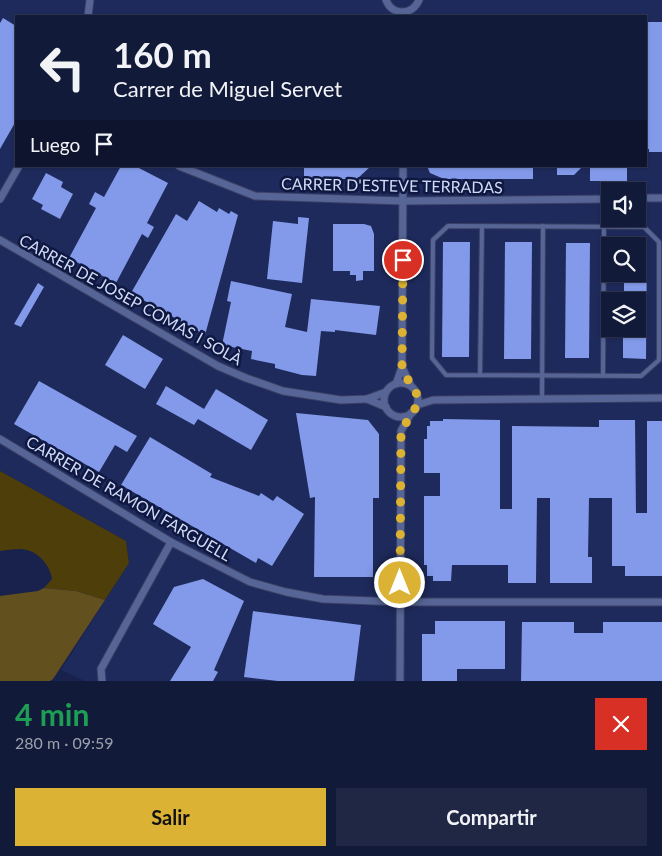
<!DOCTYPE html>
<html lang="es">
<meta charset="utf-8">
<style>
:root{--surface:#121a39;--page:#1f2744;--text:#f1f3f6;--muted:#9ca1ae;--line:#313853;--accent:#dbb233}
body{margin:0;font-family:Lato,sans-serif;background:var(--page);color:var(--text);height:100vh;display:flex;flex-direction:column;font-size:19px;white-space:nowrap}
*{box-sizing:border-box;margin:0}
p{font-size:16px;color:var(--muted)}
.icon{flex:none;width:28px;height:28px;fill:none;stroke:currentColor;stroke-width:2;stroke-linecap:round;stroke-linejoin:round}
.map{position:relative;height:681px;overflow:hidden}
.panel{display:flex;flex-direction:column;background:var(--surface);flex:1}
.panel>*{flex:none}
.banner{position:absolute;left:15px;top:15px;width:632px;height:152px;border-radius:0px;box-shadow:0 1px 4px #0004,0 0 0 1px var(--line);background:#121a39;color:var(--text);overflow:hidden}
.fabs{position:absolute;left:601px;top:182px;display:grid;gap:10px}
.fabs a{display:grid;place-items:center;width:45px;height:45px;border-radius:0px;background:var(--surface);box-shadow:0 1px 4px #0004,0 0 0 1px var(--line);font-size:25px}
.pin{position:absolute;display:grid;place-items:center;width:42px;height:42px;color:#fff;margin:-21px;border:2px solid #fff;border-radius:50%;box-shadow:0 1px 5px #0007}
.me{position:absolute;width:55px;margin:-28px;rotate:0deg;stroke-linejoin:round;filter:drop-shadow(0 0 4px #0008)}
.turn{display:flex;align-items:center;gap:18px;height:105px;padding:0 15px;font-size:22px}
.turn .icon{width:65px;height:65px;stroke-width:2.5}
.turn b{display:block;font-size:35px;line-height:42px}
.then{display:flex;align-items:center;height:48px;padding:0 15px;background:#0003;gap:10px;font-size:19px}
.round{display:grid;place-items:center;flex:none;width:52px;height:52px;border-radius:0px;background:var(--page)}
.summary{display:flex;align-items:center;justify-content:space-between;height:85px;padding:0 15px}
h1{font-size:30px;font-weight:700;line-height:38px;color:#1e9e55}
.action{display:flex;gap:10px;margin-top:auto;padding:10px 15px}
.action a{flex:1;height:58px;border-radius:0px;background:var(--accent);color:#111;font-size:20px;font-weight:700;line-height:58px;text-align:center}
.action a+a{background:var(--page);color:var(--text)}
.map>svg:first-child{display:block}
.built{fill:#1e2a5b;fill-rule:evenodd}
.green{fill:#4e3e09}
.forest{fill:#62501e}
.building{fill:#829ae9}
.lines{fill:none;stroke-linecap:round;stroke-linejoin:round}
.lane-casing{stroke:#3a3f64;stroke-width:6}
.street-casing{stroke:#3a3f64;stroke-width:9}
.lane{stroke:#566595;stroke-width:4}
.street{stroke:#566595;stroke-width:7}
.route{stroke:#dbb233;stroke-width:9;stroke-dasharray:0 16.2}
.labels{text-anchor:middle;dominant-baseline:central;stroke-width:5;stroke-linejoin:round;paint-order:stroke}
.street-label{font-size:16px;fill:#d1daf6;stroke:#0f1841}
</style>
<div class="map">
<svg width="662" height="681" viewBox="0 0 662 681">
<rect width="100%" height="100%" fill="#18224c"/>
<path class="built" d="M0,0H662V681H85L61,670L129,563L126,541L0,471ZM16,16H646V166H16ZM610,191H638V219H610ZM610,246H638V274H610ZM610,301H638V329H610Z"/>
<path class="green" d="M0,471L126,541L129,563L105,600L76,591L44,588L52,579C50,564 36,549 20,549C13,549 6,550 0,551Z"/>
<path class="forest" d="M44,588L76,591L105,600L53,679L50,681H0V596L38,591Z"/>
<g class="building">
<path d="M3,18L16,26V121L0,149V23Z"/>
<path d="M646,22H662V152H649V149H646Z"/>
<path d="M121,166H135L168,183L147,223L154,227L148,238L142,234L116,283L69,258L96,208L89,204L95,192L104,197Z"/>
<path d="M304,166H371L357,179H304Z"/>
<path d="M427,166H533V179H444L430,173Z"/>
<path d="M557,166H583L574,175H557Z"/>
<rect x="590" y="166" width="37" height="15"/>
<path d="M46,173L63,182L61,187L73,194L60,219L41,209L43,205L32,199Z"/>
<path d="M199,201L217,212L219,208L229,214L231,211L238,215L205,335L131,293L176,214L187,221Z"/>
<path d="M298,217L309,218L302,283L267,279L273,221L298,224Z"/>
<path d="M333,224H364L371,226L374,234V271H363V280L356,281V275H350V271H333Z"/>
<path d="M443,242H470L469,357H442Z"/>
<path d="M505,242H532L531,359H504Z"/>
<path d="M566,243H590L589,358H565Z"/>
<path d="M638,243H647L646,359L623,358V329H638V301H624V274H638Z"/>
<path d="M231,281L292,294L285,327L307,332L311,299L380,306L376,335L335,330V332L321,331L316,376L302,375L275,368V364L251,359L252,351L222,345L231,302L227,301Z"/>
<path d="M38,283L44,287L21,327L14,324Z"/>
<path d="M123,335L163,359L145,389L105,365Z"/>
<path d="M39,381L137,436L127,452L115,445L99,472L14,424Z"/>
<path d="M166,386L204,409L216,389L268,420L251,450L198,419L194,425L156,404Z"/>
<path d="M296,413L368,420L379,434V498H373V577H314L315,497L310,498Z"/>
<path d="M443,419L500,420V509H512V426L599,427V420H635L636,513H647V421H662V576H625V566H612V498H589L588,557H592V583H550V498H537L536,583H508V565H452L451,581H433V576H427V565H424V496H440V473H424V439H427V426H430V421H443Z"/>
<path d="M150,437L212,474L210,477L259,496L261,493L273,501L277,496L304,514L272,566L258,558L256,563L121,485Z"/>
<path d="M203,579L244,601L214,670L218,672L213,681H170L191,647L153,624L174,587Z"/>
<path d="M253,611L361,625L354,681H278L244,677Z"/>
<path d="M435,621H505V669H457V681H422V634H435Z"/>
<path d="M522,622H574V633H603V622H662V681H521Z"/>
</g>
<g class="lines">
<g class="lane-casing">
<g id="lane">
<path d="M448,226L644,227L659,242V360L641,376L446,375L432,358L433,240Z"/>
<path d="M480,375L482,226"/>
<path d="M603,375L604,227"/>
<path d="M542,399L543,226"/>
</g>
</g>
<g class="street-casing">
<g id="street">
<path d="M386,0C392,16 412,16 419,0"/>
<path d="M88,16L90,0"/>
<path d="M179,166L255,196L403,201L610,199"/>
<path d="M638,198H662"/>
<path d="M0,199L19,166"/>
<path d="M0,240L218,366L246,378L283,391L341,400L367,399L386,392"/>
<path d="M402,367L411,386"/>
<circle cx="401" cy="400" r="17"/>
<path d="M396,384L402,367L403,166"/>
<path d="M367,399L386,407"/>
<path d="M417,405L433,400L662,398"/>
<path d="M0,439L171,542L250,582L286,592L323,599L400,602H662"/>
<path d="M102,681L101,669L171,542"/>
<path d="M400,681L401,431L411,413"/>
</g>
</g>
<use href="#lane" class="lane"/>
<use href="#street" class="street"/>
</g>
<g class="lines">
<path class="route" d="M400,583L401,431L416,407L418,400L416,392L411,386L402,367L403,260"/>
</g>
<g class="labels">
<g class="street-label">
<text transform="translate(392 185) rotate(1)">CARRER D'ESTEVE TERRADAS</text>
<text transform="translate(131 299) rotate(29)">CARRER DE JOSEP COMAS I SOLÀ</text>
<text transform="translate(129 498) rotate(30)">CARRER DE RAMON FARGUELL</text>
</g>
</g>
</svg>
<div class="fabs">
<a><svg class="icon" aria-label="sound" viewBox="0 0 24 24"><path d="M4 9h4l5-4v14l-5-4H4zM17 9q2 3 0 6"/></svg></a>
<a><svg class="icon" aria-label="search" viewBox="0 0 24 24"><circle cx="10" cy="10" r="6"/><path d="M15 15l6 6"/></svg></a>
<a><svg class="icon" aria-label="layers" viewBox="0 0 24 24"><path d="M12 4l9 5-9 5-9-5zM3 14l9 5 9-5"/></svg></a>
</div>
<div class="pin" style="left:403px;top:260px;background:#d93025"><svg class="icon" aria-label="arrive" viewBox="0 0 24 24"><path d="M6 21V4h12l-3 4 3 4H6"/></svg></div>
<svg class="me" style="left:400px;top:583px" viewBox="-20 -20 40 40"><circle r="17" fill="#dbb233" stroke="#fff" stroke-width="3"/><path d="M0-11L8 9 0 5-8 9z" fill="#fff"/></svg>
<div class="banner">
<div class="turn"><svg class="icon" aria-label="left" viewBox="0 0 24 24"><path d="M17 20v-9H6M10 6l-5 5 5 5"/></svg><div><b>160 m</b>Carrer de Miguel Servet</div></div>
<div class="then">Luego<svg class="icon" aria-label="arrive" viewBox="0 0 24 24"><path d="M6 21V4h12l-3 4 3 4H6"/></svg></div>
</div>
</div>
<section class="panel">
<div class="summary"><div><h1>4 min</h1><p>280 m · 09:59</p></div><a class="round" style="background:#d93025;color:#fff"><svg class="icon" aria-label="close" viewBox="0 0 24 24"><path d="M6 6l12 12M18 6L6 18"/></svg></a></div>
<div class="action"><a>Salir</a><a>Compartir</a></div>
</section>
